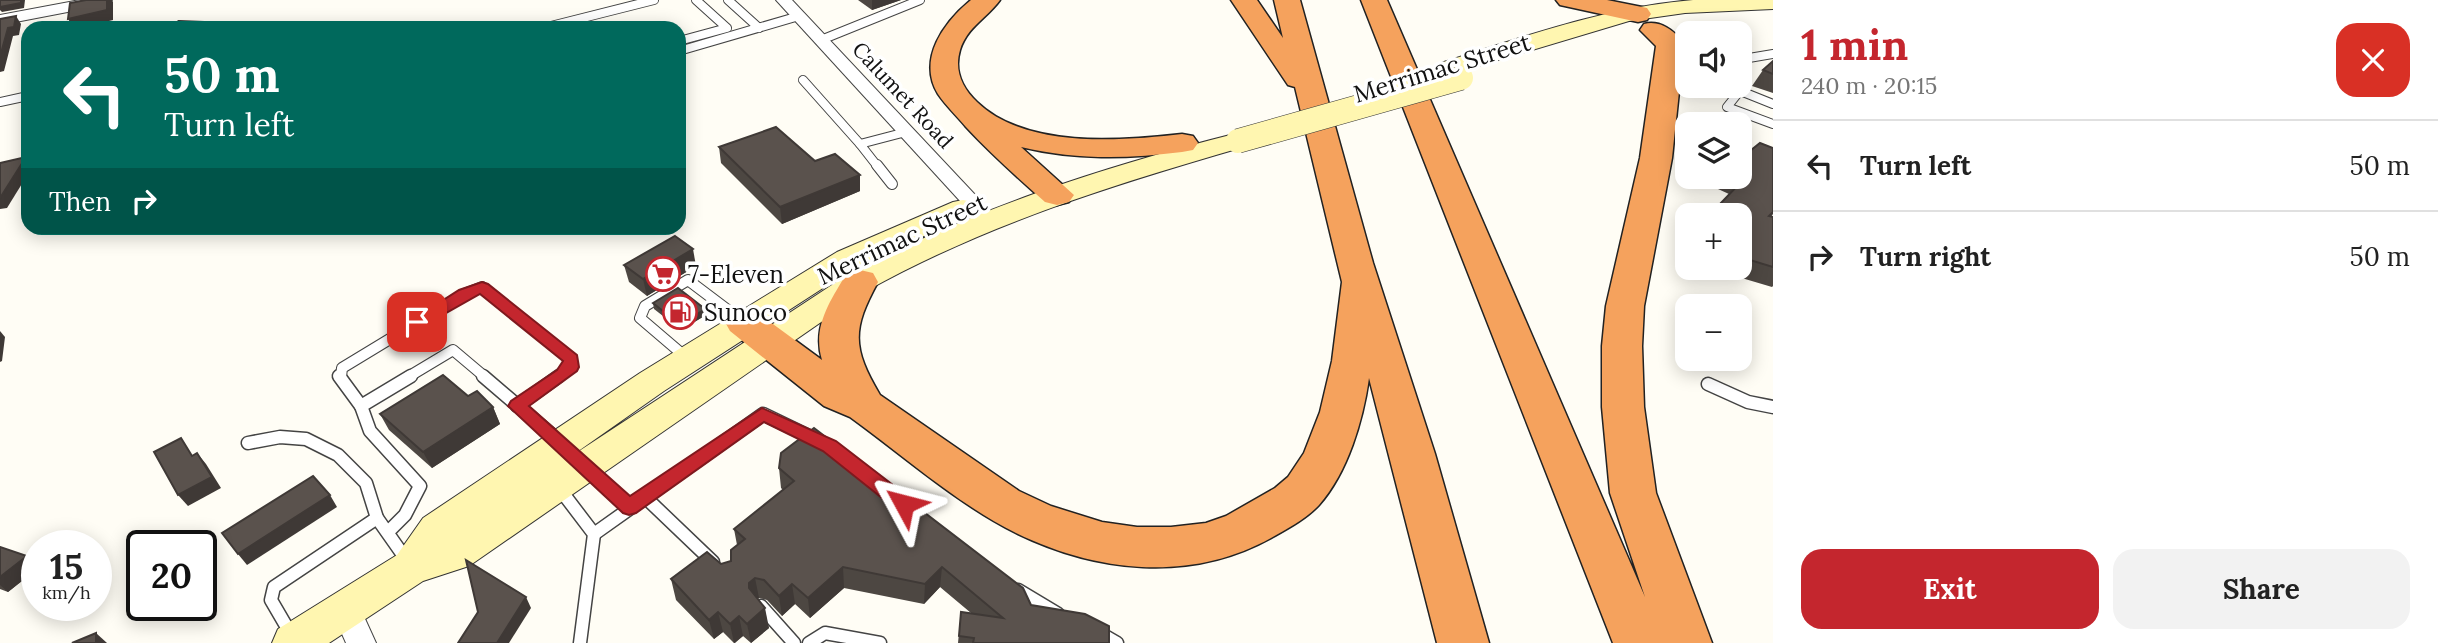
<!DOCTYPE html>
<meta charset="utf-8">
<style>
:root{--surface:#fff;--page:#f2f2f2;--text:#222;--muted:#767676;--line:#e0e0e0;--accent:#c4262e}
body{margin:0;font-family:Lora,serif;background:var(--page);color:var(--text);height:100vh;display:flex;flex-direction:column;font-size:26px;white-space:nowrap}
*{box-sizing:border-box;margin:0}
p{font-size:23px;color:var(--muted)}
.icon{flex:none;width:38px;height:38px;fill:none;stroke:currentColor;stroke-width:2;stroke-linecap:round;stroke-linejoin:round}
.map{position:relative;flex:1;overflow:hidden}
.details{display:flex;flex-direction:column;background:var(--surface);width:665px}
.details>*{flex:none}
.hud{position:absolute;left:21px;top:21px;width:665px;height:214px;border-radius:21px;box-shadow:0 4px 18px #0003;background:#00695c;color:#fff;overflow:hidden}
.fabs{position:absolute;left:1675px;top:21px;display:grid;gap:14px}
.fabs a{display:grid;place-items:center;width:77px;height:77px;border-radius:14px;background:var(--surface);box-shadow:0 4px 18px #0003;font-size:35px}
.speed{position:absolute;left:21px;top:530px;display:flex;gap:14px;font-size:35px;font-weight:700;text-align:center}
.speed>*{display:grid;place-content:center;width:91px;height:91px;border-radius:50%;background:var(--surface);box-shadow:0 4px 18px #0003;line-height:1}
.speed small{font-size:18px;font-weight:400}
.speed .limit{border:4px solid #111;border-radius:10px;background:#fff;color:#111}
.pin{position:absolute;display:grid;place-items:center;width:60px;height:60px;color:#fff;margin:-30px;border-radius:14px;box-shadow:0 4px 10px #0006}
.me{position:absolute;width:77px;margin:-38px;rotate:308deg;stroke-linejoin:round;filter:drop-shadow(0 0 5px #0008)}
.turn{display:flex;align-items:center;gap:24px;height:147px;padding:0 28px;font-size:32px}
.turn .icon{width:91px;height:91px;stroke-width:2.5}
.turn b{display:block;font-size:49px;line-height:60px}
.then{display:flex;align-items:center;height:66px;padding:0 28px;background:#0003;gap:14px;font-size:26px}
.round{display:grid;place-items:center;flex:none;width:74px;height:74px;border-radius:21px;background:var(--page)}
.headline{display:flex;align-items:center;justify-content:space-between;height:119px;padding:0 28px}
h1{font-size:42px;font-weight:800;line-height:52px;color:var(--accent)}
.button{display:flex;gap:14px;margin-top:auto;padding:14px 28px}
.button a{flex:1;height:80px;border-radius:21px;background:var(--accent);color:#fff;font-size:28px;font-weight:800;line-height:80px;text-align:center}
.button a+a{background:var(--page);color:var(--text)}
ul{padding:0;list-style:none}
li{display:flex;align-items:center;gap:21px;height:91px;padding:0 28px;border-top:2px solid var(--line)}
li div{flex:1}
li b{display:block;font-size:26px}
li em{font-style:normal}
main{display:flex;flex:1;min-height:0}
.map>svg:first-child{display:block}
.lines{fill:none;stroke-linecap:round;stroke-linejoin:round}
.service-far2-casing{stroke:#444;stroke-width:10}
.service-far1-casing{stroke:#444;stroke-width:12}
.service-casing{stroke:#444;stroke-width:15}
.minor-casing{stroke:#444;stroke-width:2}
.secondary-casing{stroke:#333;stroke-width:2}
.motorway-casing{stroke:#222;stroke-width:3}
.service-far2{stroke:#fff;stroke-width:8}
.service-far1{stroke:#fff;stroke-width:10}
.service{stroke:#fff;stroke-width:12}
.minor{fill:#fff;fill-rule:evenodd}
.secondary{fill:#fff6b0;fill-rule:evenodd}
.motorway{fill:#f5a25d;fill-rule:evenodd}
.secondary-bridge-casing{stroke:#333;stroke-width:25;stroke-linecap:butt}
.secondary-bridge{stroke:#fff6b0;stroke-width:24}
.wall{fill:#4d4742}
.shaded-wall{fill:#3f3936}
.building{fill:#5a524d;stroke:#3f3936;stroke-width:2}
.route{fill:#c4262e;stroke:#7f191e;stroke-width:2}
.labels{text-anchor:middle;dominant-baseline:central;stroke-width:7;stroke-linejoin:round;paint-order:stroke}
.far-street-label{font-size:21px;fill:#111;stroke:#fff}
.street-label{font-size:24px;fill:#111;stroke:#fff}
.poi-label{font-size:24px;fill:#111;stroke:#fff;text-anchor:start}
</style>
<main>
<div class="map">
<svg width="1773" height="643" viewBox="0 0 1773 643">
<rect width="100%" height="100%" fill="#fffdf5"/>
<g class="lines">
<g class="service-far2-casing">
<g id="service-far2">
<path d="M728,0L759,28"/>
<path d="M543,28L654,0"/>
<path d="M821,40L920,0"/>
<path d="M679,41L727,28L696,0"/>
<path d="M679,51L799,16"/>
<path d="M1740,63L1743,59L1773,54"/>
<path d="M803,80L860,144"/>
<path d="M1728,86L1773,104"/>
<path d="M1739,92L1727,107L1773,124"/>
<path d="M0,102L28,96"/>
<path d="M878,167L860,144L906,132"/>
</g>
</g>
<g class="service-far1-casing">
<g id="service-far1">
<path d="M877,165L892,184"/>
<path d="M688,359L640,318L645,306L688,280L741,320"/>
<path d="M341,377L342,368L464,294L482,287L571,359V367L557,377"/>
<path d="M408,377L453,350L485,377"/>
</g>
</g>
<g class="service-casing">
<g id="service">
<path d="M339,376L361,406"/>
<path d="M483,376L559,441"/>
<path d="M1708,384L1748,402L1773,407"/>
<path d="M517,406L559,376"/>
<path d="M248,443L280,437L306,439L338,455L366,483L377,518L408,562"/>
<path d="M589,469L629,507"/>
<path d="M559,488L594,534L580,643"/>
<path d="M645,497L713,562"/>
<path d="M388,532L405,515L420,486L370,431L361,406L411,376"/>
<path d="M594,534L763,414L817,440"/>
<path d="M1018,590L1058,614"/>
<path d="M761,606L794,643"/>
<path d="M1098,632L1117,643"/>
<path d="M292,636L271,600L274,587L377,518"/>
<path d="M809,643L825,633L880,643"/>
</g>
</g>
<g class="minor-casing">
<g id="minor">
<path d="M80,0H112L104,5L0,25V15Z"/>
<path d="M776,0H792L996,217L999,221L996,225H982Z"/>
<path d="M346,596L356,599L376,643H346L331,609L336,599Z"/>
</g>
</g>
<g class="secondary-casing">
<g id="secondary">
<path d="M1693,0H1773V9L1685,13L1629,21L1445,76L1437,74L1433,69L1437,64C1521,38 1605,7 1693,0Z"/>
<path d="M1238,133L1247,136L1251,141L1247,146C1115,184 986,224 866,291L469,566L423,581L329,643H272L278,629L397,555L423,518L640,373L837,252L953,202L963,200L973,202L977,208L973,214L857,266L664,391L567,459L844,277C968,211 1102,167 1238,133Z"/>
</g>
</g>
<g class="motorway-casing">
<g id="motorway">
<path d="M971,0H1000C987,18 967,27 960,50C954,70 962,88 977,102C1026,149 1120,141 1182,134L1193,136L1198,143L1193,150L1182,152C1127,159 1075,160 1021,147L1074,195L1069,202L1057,205L1045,202C1018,178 991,154 966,127C957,116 946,106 938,94C917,59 944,22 971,0Z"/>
<path d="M1231,0H1257L1283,38L1274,0H1300L1373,263L1435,454L1489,643H1437L1369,378C1363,420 1348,472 1319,505C1306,519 1287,529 1271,538C1190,583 1096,572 1016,533C956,503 904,456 850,417L824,406L730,331L725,322L730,313L744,309L758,313L822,360C812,327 830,301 847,273L860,270L873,273L878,282C852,329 852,348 880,395L1019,491L1051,506L1102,522L1137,527H1171L1206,523L1226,516L1275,488L1288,477L1304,453L1320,412L1332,361L1342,282L1295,87L1288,85Z"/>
<path d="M1361,0H1387L1645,597L1610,493L1602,407V346L1606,306L1640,158L1656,46L1640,30L1644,24C1660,20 1674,30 1684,44L1672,158L1644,306L1642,346L1644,407L1656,493L1712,643H1613Z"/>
<path d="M1556,0H1607L1647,8L1651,14L1647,20L1638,22L1560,5Z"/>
</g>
</g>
<use href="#service-far2" class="service-far2"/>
<use href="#service-far1" class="service-far1"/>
<use href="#service" class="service"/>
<use href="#minor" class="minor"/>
<use href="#secondary" class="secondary"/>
<use href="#motorway" class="motorway"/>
<g class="secondary-bridge-casing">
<path id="secondary-bridge" d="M1238,141L1461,78"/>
</g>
<use href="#secondary-bridge" class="secondary-bridge"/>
</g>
<g class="wall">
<path d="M858,0H901L872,10Z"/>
<path d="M1773,61V93L1752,86L1763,70Z"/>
<path d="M719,147L815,161L860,191L782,224L721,163Z"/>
<path d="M1773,148V214L1771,217H1773V286L1772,287L1708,268H1740V215H1711L1720,204L1729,194L1718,189L1726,179L1724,178L1725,177H1740Z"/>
<path d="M624,265L696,266L647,296L629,282Z"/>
<path d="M653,303L706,315L681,330L654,309Z"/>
<path d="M468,396L493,407L500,424L432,468L389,430L380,414Z"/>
<path d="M779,468L1031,605L1109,643H958L961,612L971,613L940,587L924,604L844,588L810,618L795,604L782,616L767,600L759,598L757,599L769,628L751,643L743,636L735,643H734L723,632L714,639L676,600L671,579L731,561L737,545L734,529L783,490L781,488Z"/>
<path d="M0,547L27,556L37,565V569L8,592L0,589Z"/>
</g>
<g class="shaded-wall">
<path d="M21,0H25L24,8L2,12L0,10V7Z"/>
<path d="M107,0H112L113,2V20L81,28H74L68,19Z"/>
<path d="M872,0H901L872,10Z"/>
<path d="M16,16L21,24L19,35L13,36L4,71L0,72V57L8,28Z"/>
<path d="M26,157L28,160V174L7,208L0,209V198Z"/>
<path d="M860,175V191L782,224L780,207Z"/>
<path d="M693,249L696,266L647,296L643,279Z"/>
<path d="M705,309L706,315L681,330L680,325Z"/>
<path d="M0,331L5,337L2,361L0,362Z"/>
<path d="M493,407L500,424L432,468L423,452Z"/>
<path d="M197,453L206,464L221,488L188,506L178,495Z"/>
<path d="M330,495L337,507L247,565L238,554Z"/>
<path d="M27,556L37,565V569L8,592L0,585V577Z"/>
<path d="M843,567L844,588L810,618L808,598Z"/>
<path d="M942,567L940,587L924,604L925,584Z"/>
<path d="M755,578L759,598L753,603L749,588V583Z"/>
<path d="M792,584L795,604L782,616L779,596Z"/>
<path d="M526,597L531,608L509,643H497Z"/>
<path d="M765,608L769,628L751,643L747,624Z"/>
<path d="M718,612L723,632L714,639L709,620Z"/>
<path d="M739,616L743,636L734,643L730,624Z"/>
<path d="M96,633L107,643H96Z"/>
</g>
<g class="building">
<path d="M0,0H21V3L0,7Z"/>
<path d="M86,0H107V10L68,19L70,3Z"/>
<path d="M16,16L14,27L8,28L0,57V19Z"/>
<path d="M179,21L204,22L209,28H183Z"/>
<path d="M1773,61V74L1763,70Z"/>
<path d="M776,127L815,161L835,154L860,175L780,207L719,147Z"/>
<path d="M1760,143L1773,148V212L1769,216L1773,217V267L1740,257V215H1718L1720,204L1744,179L1739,177L1740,159Z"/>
<path d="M26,157L0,198V163Z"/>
<path d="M675,236L693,249L643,279L624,265Z"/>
<path d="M678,288L705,309L680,325L653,303Z"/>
<path d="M443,375L468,396L477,391L493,407L423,452L380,414Z"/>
<path d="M814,428L1023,588L1031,605L1085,614L1109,626V643H973L974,638L959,636L961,612L1003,618L942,567L925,584L843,567L808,598L792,584L779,596L764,580L755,578L749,583V588L765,608L747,624L739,616L730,624L718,612L709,620L671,579L707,552L721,564L731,561V550L745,539L734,529L794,481L779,468L781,453Z"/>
<path d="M181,438L192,456L197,453L212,477L178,495L154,452Z"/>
<path d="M313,476L330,495L238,554L222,533Z"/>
<path d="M0,547L27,556L0,577Z"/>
<path d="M466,560L526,597L497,643H458L478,612Z"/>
<path d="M96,633V643H72Z"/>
</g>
<path class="route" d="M482,282L488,284L577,355L579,367L577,371L529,406L630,496L762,408L836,441L911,499L914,504L911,510L904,512L897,510L823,451L764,422L636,513L629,515L623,513L508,406L511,401L557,370L563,361L480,294L423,326L417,328L409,322L459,290Z"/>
<defs>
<g id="supermarket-ring" transform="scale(1.75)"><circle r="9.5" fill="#fff" stroke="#c4262e" stroke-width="1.5"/><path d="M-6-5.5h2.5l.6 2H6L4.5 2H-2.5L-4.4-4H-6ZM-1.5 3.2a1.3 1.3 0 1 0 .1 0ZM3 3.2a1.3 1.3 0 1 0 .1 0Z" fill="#c4262e"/></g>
<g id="fuel-ring" transform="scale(1.75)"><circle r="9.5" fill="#fff" stroke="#c4262e" stroke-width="1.5"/><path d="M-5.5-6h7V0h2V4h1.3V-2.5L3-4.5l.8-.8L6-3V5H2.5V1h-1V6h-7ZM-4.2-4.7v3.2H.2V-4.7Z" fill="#c4262e"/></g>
</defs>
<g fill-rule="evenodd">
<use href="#supermarket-ring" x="663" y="274"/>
<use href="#fuel-ring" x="680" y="312"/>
</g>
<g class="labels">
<g class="far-street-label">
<text transform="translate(903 95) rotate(47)">Calumet Road</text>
</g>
<g class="street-label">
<text transform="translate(1442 68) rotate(-17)">Merrimac Street</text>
<text transform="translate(902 239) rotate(-25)">Merrimac Street</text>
</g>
<g class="poi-label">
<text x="688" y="274">7-Eleven</text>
<text x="704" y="312">Sunoco</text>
</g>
</g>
</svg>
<div class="fabs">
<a><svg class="icon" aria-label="sound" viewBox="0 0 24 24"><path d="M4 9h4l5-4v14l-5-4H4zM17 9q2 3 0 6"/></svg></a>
<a><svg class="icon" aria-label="layers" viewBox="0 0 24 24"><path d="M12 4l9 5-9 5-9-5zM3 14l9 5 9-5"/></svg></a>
<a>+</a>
<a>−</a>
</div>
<div class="speed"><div>15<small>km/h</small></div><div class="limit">20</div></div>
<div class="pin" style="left:417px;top:322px;background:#d93025"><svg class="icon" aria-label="arrive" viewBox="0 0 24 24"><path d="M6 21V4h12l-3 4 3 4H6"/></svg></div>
<svg class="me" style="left:904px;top:504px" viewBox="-20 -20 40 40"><path d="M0-17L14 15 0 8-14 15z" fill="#c4262e" stroke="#fff" stroke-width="4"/></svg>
<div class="hud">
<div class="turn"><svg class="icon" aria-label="left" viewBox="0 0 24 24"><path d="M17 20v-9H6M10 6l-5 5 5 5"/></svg><div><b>50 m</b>Turn left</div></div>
<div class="then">Then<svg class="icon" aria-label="right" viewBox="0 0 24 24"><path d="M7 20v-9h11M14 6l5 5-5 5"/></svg></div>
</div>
</div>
<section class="details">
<div class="headline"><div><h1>1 min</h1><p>240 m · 20:15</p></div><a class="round" style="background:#d93025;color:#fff"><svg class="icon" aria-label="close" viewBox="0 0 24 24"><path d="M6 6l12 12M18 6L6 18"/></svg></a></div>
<ul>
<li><svg class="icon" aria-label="left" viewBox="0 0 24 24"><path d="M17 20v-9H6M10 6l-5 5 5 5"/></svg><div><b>Turn left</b></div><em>50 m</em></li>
<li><svg class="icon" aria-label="right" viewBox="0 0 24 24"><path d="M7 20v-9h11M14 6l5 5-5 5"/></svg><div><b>Turn right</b></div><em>50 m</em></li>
</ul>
<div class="button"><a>Exit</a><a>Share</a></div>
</section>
</main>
